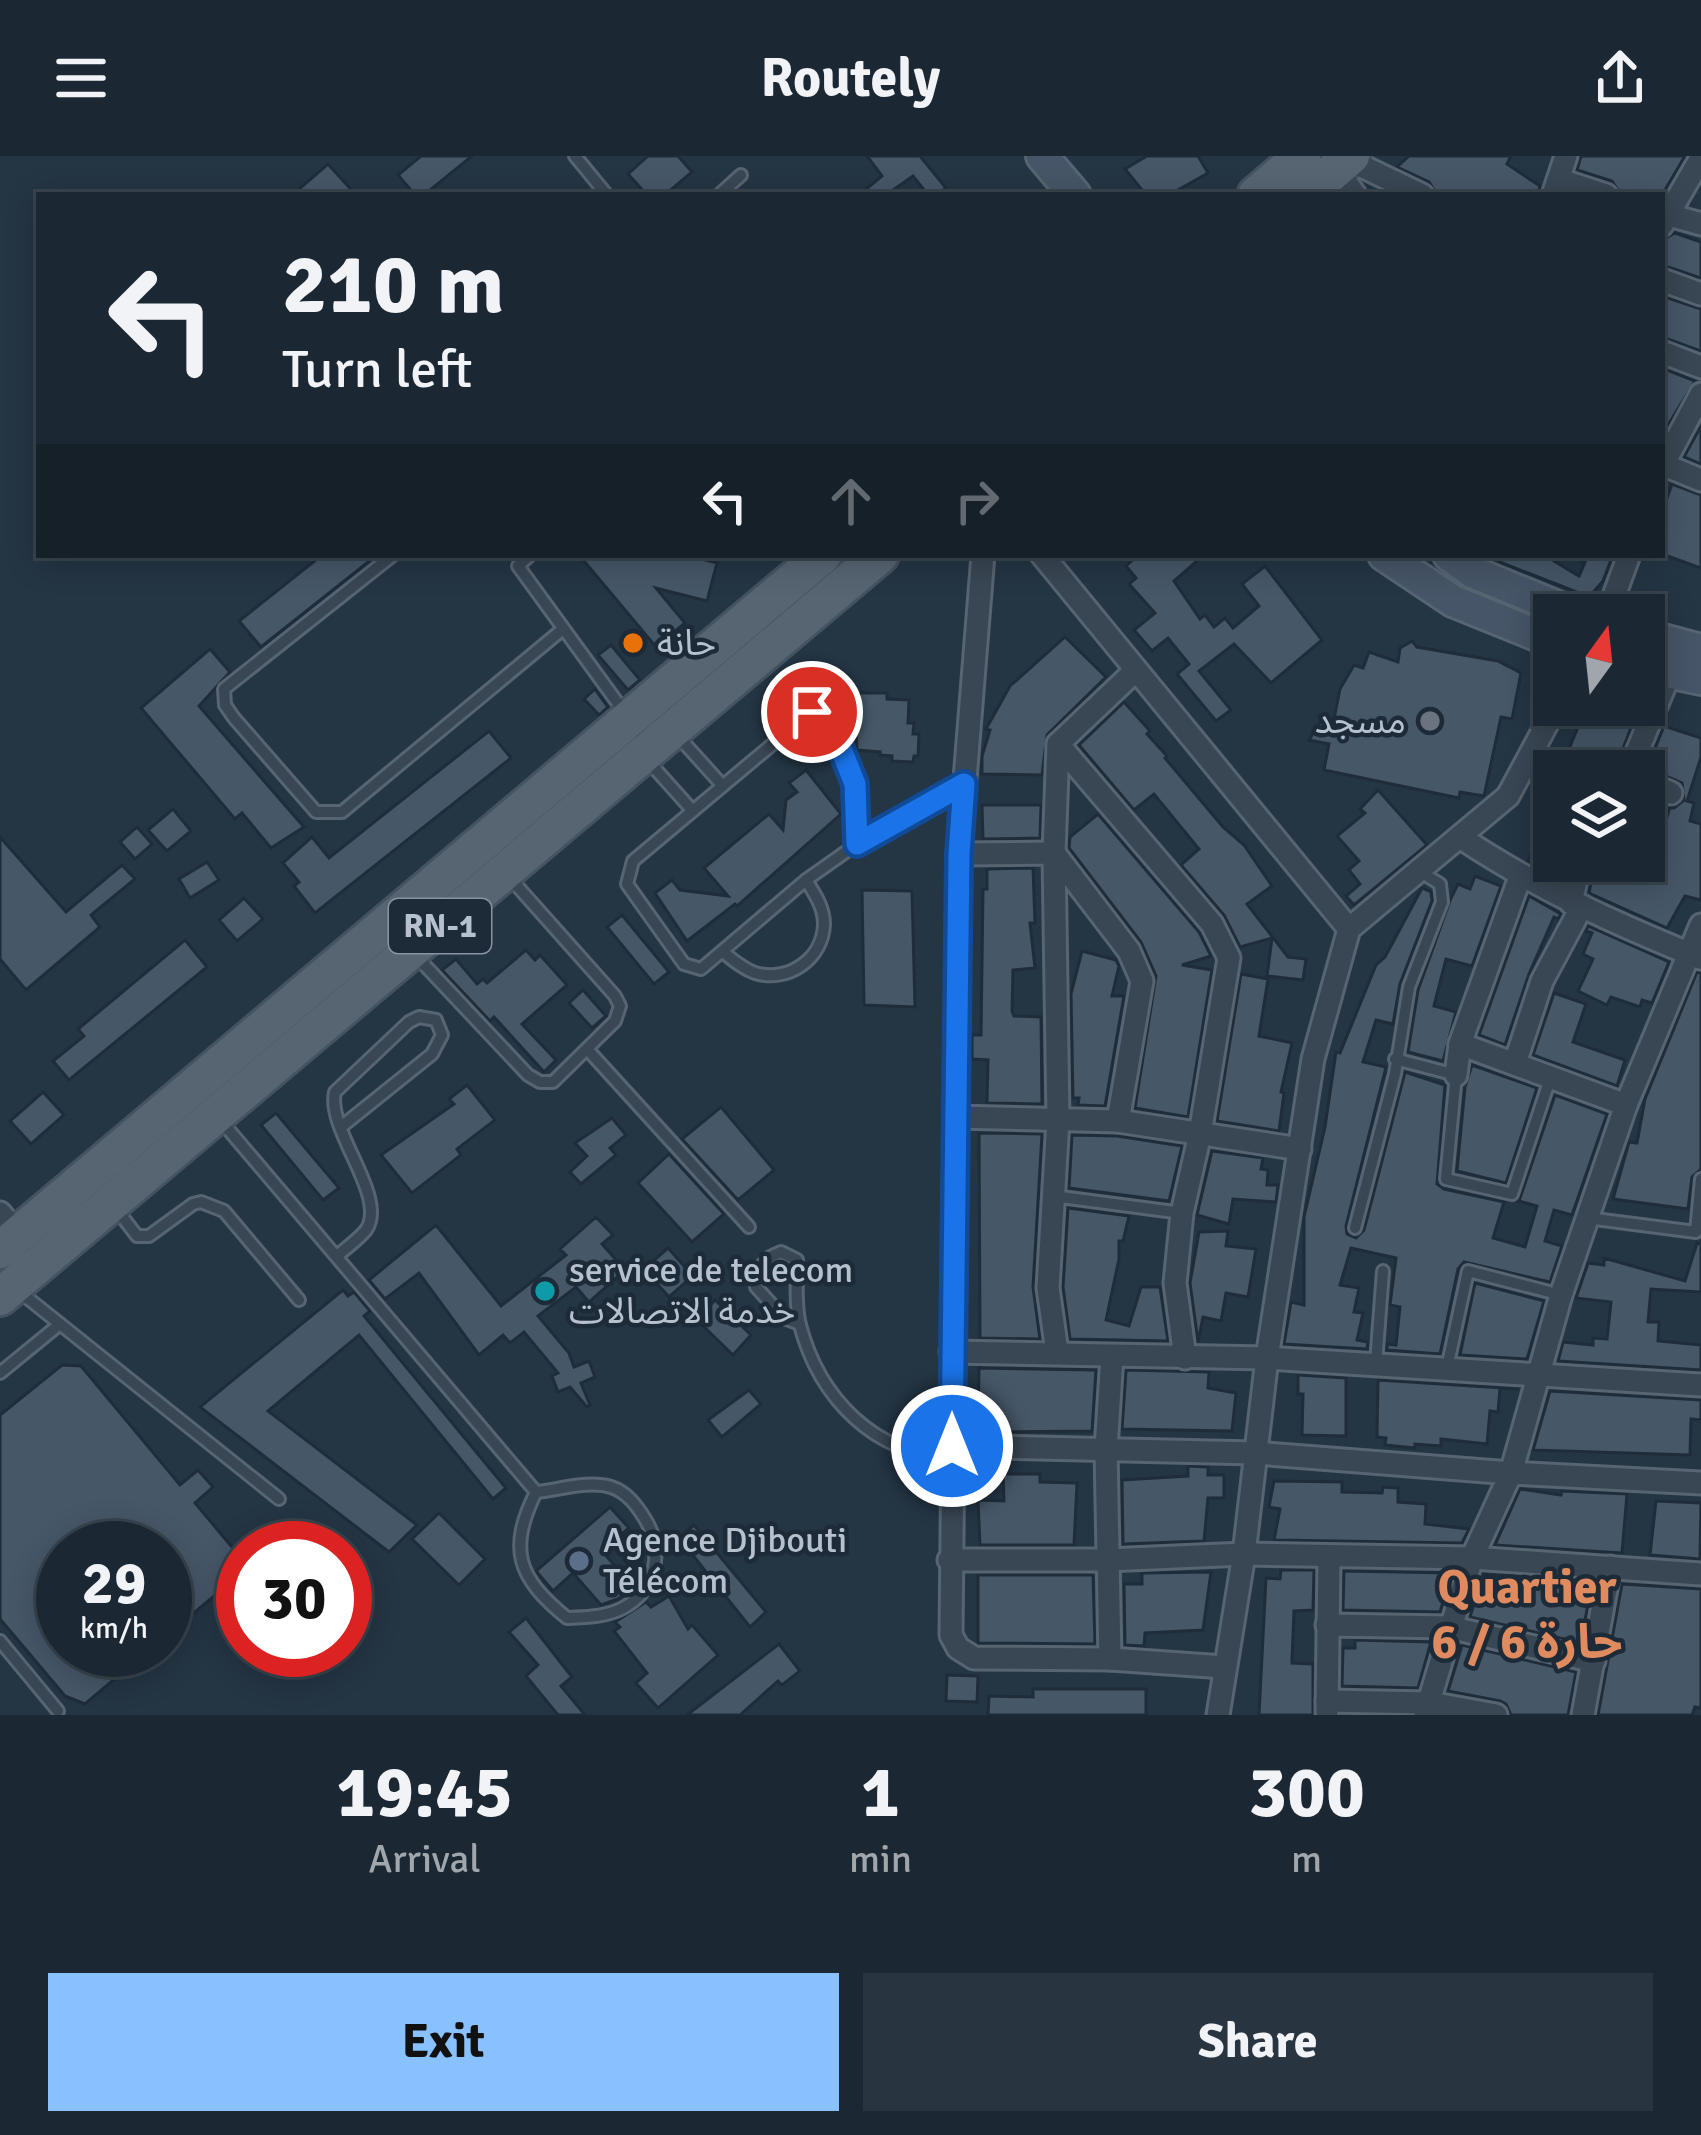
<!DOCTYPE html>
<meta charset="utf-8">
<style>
:root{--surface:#1b2833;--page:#28343f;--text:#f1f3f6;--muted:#a0a6ac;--line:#39444e;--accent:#89c1ff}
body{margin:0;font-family:Signika,"Noto Sans Arabic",sans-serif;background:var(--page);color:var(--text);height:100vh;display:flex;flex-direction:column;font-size:45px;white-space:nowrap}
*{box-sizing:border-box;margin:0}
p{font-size:39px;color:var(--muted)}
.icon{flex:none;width:66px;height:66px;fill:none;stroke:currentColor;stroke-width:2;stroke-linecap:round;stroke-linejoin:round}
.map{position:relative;height:1559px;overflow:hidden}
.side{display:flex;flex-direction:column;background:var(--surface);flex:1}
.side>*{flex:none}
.top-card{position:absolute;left:36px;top:36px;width:1629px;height:366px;border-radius:0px;box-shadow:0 6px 30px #0003,0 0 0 3px var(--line);background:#1b2833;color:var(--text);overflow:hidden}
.needle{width:78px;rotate:15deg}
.controls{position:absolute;left:1533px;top:438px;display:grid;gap:24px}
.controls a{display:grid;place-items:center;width:132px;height:132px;border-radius:0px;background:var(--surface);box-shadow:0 6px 30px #0003,0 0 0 3px var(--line);font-size:60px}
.speed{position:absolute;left:36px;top:1365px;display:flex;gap:24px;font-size:60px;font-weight:700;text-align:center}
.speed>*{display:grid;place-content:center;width:156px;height:156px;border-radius:50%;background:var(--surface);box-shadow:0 6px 30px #0003,0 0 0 3px var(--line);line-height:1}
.speed small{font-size:30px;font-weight:400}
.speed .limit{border:18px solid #d22;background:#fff;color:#111}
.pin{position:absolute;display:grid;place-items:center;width:102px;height:102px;color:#fff;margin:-51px;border:6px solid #fff;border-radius:50%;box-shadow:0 3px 12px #0007}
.me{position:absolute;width:132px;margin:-66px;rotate:0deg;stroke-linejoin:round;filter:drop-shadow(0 0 9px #0008)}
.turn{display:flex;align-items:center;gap:42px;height:252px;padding:0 48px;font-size:54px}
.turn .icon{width:156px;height:156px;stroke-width:2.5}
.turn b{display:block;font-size:84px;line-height:102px}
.lanes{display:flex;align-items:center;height:114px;padding:0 48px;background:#0003;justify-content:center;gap:60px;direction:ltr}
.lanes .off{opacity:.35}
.eta{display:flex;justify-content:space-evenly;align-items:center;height:204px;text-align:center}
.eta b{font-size:72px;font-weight:700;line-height:84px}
.action{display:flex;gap:24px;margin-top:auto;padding:24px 48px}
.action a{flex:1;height:138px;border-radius:0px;background:var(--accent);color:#111;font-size:48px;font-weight:700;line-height:138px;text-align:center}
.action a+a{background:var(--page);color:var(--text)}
header{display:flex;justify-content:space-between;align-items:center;height:156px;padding:0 48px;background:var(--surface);font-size:54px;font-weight:700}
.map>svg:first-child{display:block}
.building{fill:#465768;stroke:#1f2d3b;stroke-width:3}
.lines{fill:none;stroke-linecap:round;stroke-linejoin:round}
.lane-casing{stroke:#576471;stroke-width:16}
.street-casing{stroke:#576471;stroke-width:27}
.secondary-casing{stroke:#576471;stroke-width:36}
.primary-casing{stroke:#455260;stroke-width:42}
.lane{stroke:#394653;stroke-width:10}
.street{stroke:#394653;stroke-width:21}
.secondary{stroke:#465567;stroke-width:30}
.primary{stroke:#576573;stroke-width:36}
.route-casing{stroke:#114b97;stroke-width:30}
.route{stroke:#1a73e8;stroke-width:21}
.food-dot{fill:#e8710a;stroke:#1d2b39;stroke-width:4.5}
.worship-dot{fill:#6b7280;stroke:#1d2b39;stroke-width:4.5}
.culture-dot{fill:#0f9aa8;stroke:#1d2b39;stroke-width:4.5}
.service-dot{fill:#5c6f8a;stroke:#1d2b39;stroke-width:4.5}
.labels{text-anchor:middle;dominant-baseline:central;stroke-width:9;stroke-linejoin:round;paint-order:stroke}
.shield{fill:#1d2b39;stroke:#8894a1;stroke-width:3}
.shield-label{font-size:33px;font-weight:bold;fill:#b6c1cd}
.poi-label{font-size:36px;fill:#b6c1cd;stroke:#1d2b39;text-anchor:start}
.district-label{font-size:48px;font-weight:bold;fill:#df8b5f;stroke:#1d2b39}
</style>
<header><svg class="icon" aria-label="menu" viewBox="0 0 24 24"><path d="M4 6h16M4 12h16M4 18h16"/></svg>Routely<svg class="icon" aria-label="share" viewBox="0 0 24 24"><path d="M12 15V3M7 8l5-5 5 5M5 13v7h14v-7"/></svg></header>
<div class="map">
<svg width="1701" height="1559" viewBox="0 0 1701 1559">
<rect width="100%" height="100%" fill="#243544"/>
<g class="building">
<path d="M421,0H472L424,39H415L398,19Z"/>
<path d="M648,0H678L692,16L665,39H647L628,18Z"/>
<path d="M867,0H920L946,32L937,39H928L913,20L886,39H859L882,20Z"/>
<path d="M1147,0H1198L1208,17L1169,39H1146L1125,13Z"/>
<path d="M1409,0H1511L1507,8L1540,30L1538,39H1437L1429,26L1397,11Z"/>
<path d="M1581,0H1685L1662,39H1621L1612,25L1577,14Z"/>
<path d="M328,8L356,39H292Z"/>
<path d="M1675,77L1701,86V122L1662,109V84Z"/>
<path d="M1662,140L1701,153V195L1662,181Z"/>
<path d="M1662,212L1695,225L1662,279Z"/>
<path d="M1701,270V308L1684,301Z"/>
<path d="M1672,328L1701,339V412L1662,398V356Z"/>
<path d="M322,399H377L261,491L239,465Z"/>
<path d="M579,399H687L717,407L707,445L656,432L685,467L656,491Z"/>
<path d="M1138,399H1204L1174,425L1200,463L1205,459L1214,471L1225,462L1233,472L1259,450L1242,428L1265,410L1322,484L1271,527L1234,488L1199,515L1231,554L1216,565L1177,518L1189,508L1168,482L1152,495L1134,474L1155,457L1129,428L1136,422L1126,410Z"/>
<path d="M1482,399H1544L1579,420L1585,406L1568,399H1613L1603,425L1589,441Z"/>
<path d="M1065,481L1106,521L1047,579L1042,619L982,618V600L990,574L986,573L1010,530Z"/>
<path d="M1412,485L1417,491L1498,505L1521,517L1512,563L1501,561L1484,640L1460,636L1459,642L1324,614L1329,588L1309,584L1321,565L1333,568L1340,533L1354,509L1363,512L1369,496L1398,506L1400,492Z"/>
<path d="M611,489L640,524L628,534L598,499Z"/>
<path d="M210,493L230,516L199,550L304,671L271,692L242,657L235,663L141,552Z"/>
<path d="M799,520L811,534L797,546L785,532Z"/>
<path d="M595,533L608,551L599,559L584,543Z"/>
<path d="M854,537H887V543L909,544L908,567H914L913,578H919L918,600H914L913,606L892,605V600L880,599V596L857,594Z"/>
<path d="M1124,546L1150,575L1147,578L1167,600L1165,602L1223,671L1244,689L1272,730L1247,748L1288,801L1306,803L1303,824L1267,820L1272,782L1240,791L1224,759L1181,709L1199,693L1154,638L1134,654L1079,589Z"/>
<path d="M1587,549H1628L1622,562L1633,567L1614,615H1560Z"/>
<path d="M1664,570L1701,582V601L1687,645L1694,647L1690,665L1701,668V744L1685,740L1667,772L1589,737L1595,705H1644V689L1658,692L1669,654L1666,651L1674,652L1684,644L1682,627L1647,612Z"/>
<path d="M489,575L511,602L315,757L294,730L299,726L283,707L312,681L329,702Z"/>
<path d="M806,614L841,658L737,750L735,748L687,785L655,737L672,724L680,734L728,740L704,712L769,658L783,674L786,644L797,636L789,627Z"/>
<path d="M1378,634L1427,689L1354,749L1346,740L1360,728L1349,714L1359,705L1337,680L1365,657L1360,653Z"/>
<path d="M1553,640L1554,705H1565L1561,723L1528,705Z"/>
<path d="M982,649H1041L1040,682L983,683Z"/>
<path d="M173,653L191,675L167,695L148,674Z"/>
<path d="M1098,658L1199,776L1211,800L1182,809L1212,814L1188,961L1135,952L1156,820L1141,786L1069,692L1070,681Z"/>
<path d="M137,671L152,688L135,703L120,686Z"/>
<path d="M0,681L66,756L122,709L135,723L91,759L100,771L26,834L0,803Z"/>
<path d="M207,706L219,724L190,742L179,723Z"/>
<path d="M1033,712L1035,767H1030L1035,812L1013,814L1012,855L1014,860L1041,861L1042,948L987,947L988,904L972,903V879H981L983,733H987V713Z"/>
<path d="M1475,720L1501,730L1472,810L1446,803L1434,850L1456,856L1443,905L1408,896L1418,834L1451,742L1458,728L1470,733Z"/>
<path d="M1422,732L1431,736L1432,745L1400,828L1393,868L1376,864L1363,906L1386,911L1346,1070L1347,1078L1356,1082L1364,1074L1405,916L1445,929L1437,1028L1444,1033L1504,1046L1493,1082L1525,1091L1537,1050L1519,1045L1555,939L1607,958L1572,1059L1554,1054L1545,1085L1562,1090L1550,1126L1464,1106L1458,1113L1440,1198L1387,1194V1188L1396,1189L1400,1151L1390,1149L1396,1102L1351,1092L1340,1129L1359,1132L1354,1156L1363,1157L1357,1184L1368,1186L1367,1193L1284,1188L1291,1146L1304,1149V1061L1325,971L1336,896L1340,897L1376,809L1385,801Z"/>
<path d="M862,734L912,735L915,851L864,849Z"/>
<path d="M1529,740L1561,758L1558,763L1554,761L1529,818L1505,889L1479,879Z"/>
<path d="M244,742L263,763L237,785L219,764Z"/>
<path d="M622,759L669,816L654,828L607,771Z"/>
<path d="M1588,770L1669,806L1652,847L1642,844L1640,851L1611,841L1607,849L1578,835L1593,803L1583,798L1592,777L1586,775Z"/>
<path d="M185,784L207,811L69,924L53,905L84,880L78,873Z"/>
<path d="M526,794L535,804L540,799L567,829L522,868L556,904L544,916L494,861L490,865L442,814L456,803L477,828L483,823L487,827Z"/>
<path d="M1082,795L1116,804L1119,810L1112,840H1124L1105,950L1078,949L1079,942H1073L1071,838Z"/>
<path d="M1697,816L1701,817V1013L1692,1021L1688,1053L1613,1043L1629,986L1637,987L1645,943Z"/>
<path d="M1241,818L1268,823L1259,880L1292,887L1281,936L1284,937L1279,975L1217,965Z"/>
<path d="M583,834L606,860L592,872L569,847Z"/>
<path d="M1554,837L1586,848L1573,886L1625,904L1617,930L1533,899Z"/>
<path d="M1472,909L1537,932L1506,1027L1457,1015L1465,931Z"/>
<path d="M467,929L495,964L457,993L461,999L412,1037L381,999L454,948L449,943Z"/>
<path d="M43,936L64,959L31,988L10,965Z"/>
<path d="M721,951L774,1014L738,1044L682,983Z"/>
<path d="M276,957L339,1032L323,1044L261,969Z"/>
<path d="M612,962L626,979L610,992L616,999L581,1028L570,1016L587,1000L575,987Z"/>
<path d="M979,977L1042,978L1033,1131L1040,1183L980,1182Z"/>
<path d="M1072,979L1117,980L1182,990L1169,1045L1069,1032Z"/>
<path d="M1212,995L1263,1002L1261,1013L1268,1014L1267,1029H1278L1276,1046L1233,1043L1229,1068L1197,1059Z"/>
<path d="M669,998L724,1058L692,1086L638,1027Z"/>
<path d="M1068,1052L1129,1060L1123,1085H1119V1103L1106,1164L1129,1170L1141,1131H1160L1168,1185L1070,1183L1063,1131Z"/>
<path d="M596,1061L613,1079L602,1088L625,1114L589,1146L576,1131L538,1160L569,1197L574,1211L589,1205L595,1221L581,1227L590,1249L587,1251L570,1231L558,1236L552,1220L558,1217L524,1176L510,1187L503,1179L479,1199L419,1117L385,1143L369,1124L436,1069L501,1150L566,1099L560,1093Z"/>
<path d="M1228,1075L1226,1090L1256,1093L1248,1141L1226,1137L1221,1165L1203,1161L1198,1186L1190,1127L1199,1076Z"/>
<path d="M1697,1087L1701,1088V1136L1651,1133L1648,1166H1659L1658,1185L1701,1189V1214L1558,1205L1563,1186L1593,1189V1182L1607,1183L1611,1146L1576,1142L1588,1107L1604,1109V1102L1685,1125Z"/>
<path d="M668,1092L693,1120L669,1141L644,1113Z"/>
<path d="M1475,1127L1544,1145L1527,1203L1460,1199Z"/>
<path d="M343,1134L348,1140L354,1136L370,1155L364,1160L506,1332L493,1343L359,1179L268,1255L417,1369L389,1396L200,1251Z"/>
<path d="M715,1144L751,1179L733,1199L697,1164Z"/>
<path d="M62,1209L81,1210L180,1329L198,1314L213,1331L195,1347L242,1403L243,1411V1416L165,1481V1392H63V1494H149L85,1548L65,1540L0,1463V1259Z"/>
<path d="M979,1212L1096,1214L1092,1275L1005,1276L1006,1267L978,1268Z"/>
<path d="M1126,1214L1209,1216L1208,1232L1236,1237L1232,1275L1122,1273Z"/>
<path d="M1298,1219L1346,1222V1280L1302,1279L1303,1238H1298Z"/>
<path d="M1378,1224L1519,1233L1500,1232L1498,1256L1490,1255L1487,1288L1441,1283V1290L1415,1288V1292L1385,1289L1386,1282L1377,1281Z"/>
<path d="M749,1234L761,1248L722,1281L708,1264Z"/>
<path d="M1550,1235L1701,1244V1264L1691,1263L1690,1299L1533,1294Z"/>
<path d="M1188,1310L1208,1311V1319H1224V1342H1208L1204,1385L1123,1388L1122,1324L1188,1320Z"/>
<path d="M1003,1318H1040V1326L1077,1327L1074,1389H980L978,1344L1004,1345Z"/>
<path d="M1274,1325L1342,1326V1336L1382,1337L1383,1331L1398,1332V1346L1426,1348L1425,1368L1469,1373L1462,1387L1274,1384L1280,1353L1269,1351Z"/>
<path d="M1520,1333L1561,1339L1562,1335L1627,1338L1622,1397L1495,1389Z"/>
<path d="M1656,1345L1701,1347L1700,1403L1650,1399Z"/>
<path d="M610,1351L629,1372L602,1395L633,1431L618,1443L601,1449L573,1417L553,1435L536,1415Z"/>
<path d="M439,1357L485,1403L459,1429L412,1383Z"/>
<path d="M694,1369L766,1456L750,1471L679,1382Z"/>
<path d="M1281,1414H1314L1313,1454L1294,1455L1292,1504V1507L1313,1508V1559H1259L1266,1422L1280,1423Z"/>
<path d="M1344,1415L1452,1417L1440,1456L1343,1454Z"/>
<path d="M1211,1416L1203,1474L1145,1477L1144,1490L1125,1489L1124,1428H1142V1417Z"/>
<path d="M1483,1418L1592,1425L1581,1487L1470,1461Z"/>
<path d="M978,1419H1093L1095,1488L978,1487Z"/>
<path d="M1622,1428L1701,1433V1552L1695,1551L1692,1559H1598Z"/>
<path d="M669,1440L688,1473L692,1469L718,1499L658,1552L636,1527L647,1517L614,1475L620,1471L615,1466L646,1446L651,1451Z"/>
<path d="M526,1462L572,1521L561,1530L585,1559H558L526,1520L538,1509L509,1476Z"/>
<path d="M1355,1484L1431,1486L1418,1532L1342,1530L1343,1492H1355Z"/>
<path d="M779,1488L800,1515L782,1529L778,1525L740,1559H687Z"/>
<path d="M1462,1489L1576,1516L1568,1559H1511L1506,1548L1500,1545L1448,1535Z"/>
<path d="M947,1519L978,1520L977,1546L946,1545Z"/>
<path d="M1033,1533H1146V1559H988L989,1540L1033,1541Z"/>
</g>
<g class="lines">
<g class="lane-casing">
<g id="lane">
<path d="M575,0L607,39"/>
<path d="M719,39L741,19"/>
<path d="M393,399L224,533L225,549L234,562L316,656H342L563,473"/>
<path d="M530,399L518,410L649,590"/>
<path d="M676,578L722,629"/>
<path d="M649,606L692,654"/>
<path d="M857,688L855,628L830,565L823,557L811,556L633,705L627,728L684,808L701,813L806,724L857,688L964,628"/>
<path d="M723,796C733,804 743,813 755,817C788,827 823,803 824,768C824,751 814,737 806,724"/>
<path d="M417,801L528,919L540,926H553L615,865L620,850L615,840L510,722"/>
<path d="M587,893L749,1071"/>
<path d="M1395,903L1456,919L1446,1023L1512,1038L1550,923"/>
<path d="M222,966L536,1336C507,1394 518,1422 567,1462C586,1461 606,1461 623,1452C657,1434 664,1393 645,1363C637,1350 627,1336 611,1331C589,1324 558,1334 536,1336"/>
<path d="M1053,1040L1182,1057"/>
<path d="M117,1054L137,1080H149L193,1048L201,1046L224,1055L299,1144"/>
<path d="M1587,1062L1696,1076L1701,1023"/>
<path d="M1355,1072L1395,918L1409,831L1442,746L1440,728L1419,715"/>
<path d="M337,1100C346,1092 359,1083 366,1074C389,1041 326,974 335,936L409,866L419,861L436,864L442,879L432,898L341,971"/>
<path d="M20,1136L279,1343"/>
<path d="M800,1168L784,1162L756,1131V1115L770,1101L781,1096L797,1104C797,1124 795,1150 800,1169C819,1241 875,1301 952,1300"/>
<path d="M1376,1207L1383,1115"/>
<path d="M1447,1212L1468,1115L1561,1139"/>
<path d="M0,1217L60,1168"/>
<path d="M0,1485L58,1555"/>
</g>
</g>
<g class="street-casing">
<g id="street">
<path d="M1347,3L1422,39"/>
<path d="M1337,14L1355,39"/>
<path d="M1560,24L1606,39"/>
<path d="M1553,39L1566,0"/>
<path d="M1662,57L1701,68"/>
<path d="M1662,69L1701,2"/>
<path d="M1662,124L1701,138"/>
<path d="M1662,196L1701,211"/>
<path d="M1662,308L1701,324"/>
<path d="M1662,311L1701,238"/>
<path d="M983,399L959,698L951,1479L958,1492L974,1502L1110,1503L1224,1511"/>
<path d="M1042,399L1349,773"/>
<path d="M1607,459L1629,399"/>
<path d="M1058,588L1212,768L1229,802L1200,978L1182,1057L1175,1127L1185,1202"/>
<path d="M1629,615L1670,517"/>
<path d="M1644,626L1671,637"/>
<path d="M1460,681C1536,732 1616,768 1700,802"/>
<path d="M959,698L1054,697L1129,795L1142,825L1118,965"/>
<path d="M1571,747L1580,705"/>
<path d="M1460,888L1626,949"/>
<path d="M1515,907L1542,825L1582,750"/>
<path d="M1456,919L1460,888L1520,721"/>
<path d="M956,961L1118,965L1300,993"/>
<path d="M0,1057L25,1087"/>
<path d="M951,1196L1267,1202L1701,1229"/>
<path d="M1057,1196L1048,1132L1058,964L1054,697L1058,588L1136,514"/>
<path d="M952,1290L1255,1297L1511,1317L1701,1327"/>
<path d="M949,1404H1107L1244,1398L1472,1402L1701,1418"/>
<path d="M1327,1469L1449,1471L1594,1505"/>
<path d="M1110,1503L1106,1293L1112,1200"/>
<path d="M1327,1545L1430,1547L1496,1559"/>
<path d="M1327,1556L1329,1401"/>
<path d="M1218,1559L1244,1398L1267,1202L1313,903L1349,773L1508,640L1557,549"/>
<path d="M1425,1559L1472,1402L1511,1317L1561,1139L1626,949L1701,769"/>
<path d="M1583,1559L1610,1411"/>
</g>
</g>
<g class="secondary-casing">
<g id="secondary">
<path d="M1042,0L1075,39"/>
<path d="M1384,399L1453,445L1554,486"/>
<path d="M1449,399L1472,416L1577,459"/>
<path d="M1644,479L1701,494"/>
<path d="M1644,511L1701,523"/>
</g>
</g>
<g class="primary-casing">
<g id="primary">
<path d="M1256,39L1302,0"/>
<path d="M1306,39L1351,0"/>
<path d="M0,1094L823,399"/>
<path d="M0,1141L880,399"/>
</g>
</g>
<use href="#lane" class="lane"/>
<use href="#street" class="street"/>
<use href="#secondary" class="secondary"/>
<use href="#primary" class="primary"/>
</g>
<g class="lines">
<g class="route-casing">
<path id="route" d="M812,556L823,557L830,565L855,628L857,688L964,628L959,698L952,1290"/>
</g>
<use href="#route" class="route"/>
</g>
<circle class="food-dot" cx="633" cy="487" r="12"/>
<circle class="worship-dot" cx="1430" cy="565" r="12"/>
<circle class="culture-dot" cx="545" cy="1135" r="12"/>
<circle class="service-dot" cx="579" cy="1405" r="12"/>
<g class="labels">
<rect class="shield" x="389" y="743" width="102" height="54" rx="9"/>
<g class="shield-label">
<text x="440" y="770">RN-1</text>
</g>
<g class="poi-label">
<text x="657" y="487">حانة</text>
<text x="1406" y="565" text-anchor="end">مسجد</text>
<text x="569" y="1114">service de telecom<tspan x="569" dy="41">خدمة الاتصالات</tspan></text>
<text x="603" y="1384">Agence Djibouti<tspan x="603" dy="41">Télécom</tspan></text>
</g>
<g class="district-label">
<text x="1527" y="1431">Quartier<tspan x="1527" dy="55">6 / حارة 6</tspan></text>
</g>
</g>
</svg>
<div class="controls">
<a><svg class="needle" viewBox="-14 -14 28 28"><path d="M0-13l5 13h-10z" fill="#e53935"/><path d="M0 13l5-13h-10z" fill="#a0a6ac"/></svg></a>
<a><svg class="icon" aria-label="layers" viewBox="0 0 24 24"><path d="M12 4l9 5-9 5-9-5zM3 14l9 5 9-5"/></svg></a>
</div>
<div class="speed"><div>29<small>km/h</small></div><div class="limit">30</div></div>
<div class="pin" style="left:812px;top:556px;background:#d93025"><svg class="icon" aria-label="arrive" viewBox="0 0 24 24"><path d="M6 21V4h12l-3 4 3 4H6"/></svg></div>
<svg class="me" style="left:952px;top:1290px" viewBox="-20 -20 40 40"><circle r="17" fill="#1a73e8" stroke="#fff" stroke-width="3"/><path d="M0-11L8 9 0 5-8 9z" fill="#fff"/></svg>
<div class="top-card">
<div class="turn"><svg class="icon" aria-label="left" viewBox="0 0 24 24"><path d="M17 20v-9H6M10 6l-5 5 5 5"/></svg><div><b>210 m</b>Turn left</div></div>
<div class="lanes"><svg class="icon" aria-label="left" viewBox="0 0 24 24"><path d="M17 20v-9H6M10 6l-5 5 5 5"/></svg><svg class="icon off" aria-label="ahead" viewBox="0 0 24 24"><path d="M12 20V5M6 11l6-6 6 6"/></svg><svg class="icon off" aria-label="right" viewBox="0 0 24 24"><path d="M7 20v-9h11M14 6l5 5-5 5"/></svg></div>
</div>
</div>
<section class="side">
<div class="eta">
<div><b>19:45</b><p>Arrival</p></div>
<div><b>1</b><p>min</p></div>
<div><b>300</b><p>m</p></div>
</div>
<div class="action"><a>Exit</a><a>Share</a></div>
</section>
